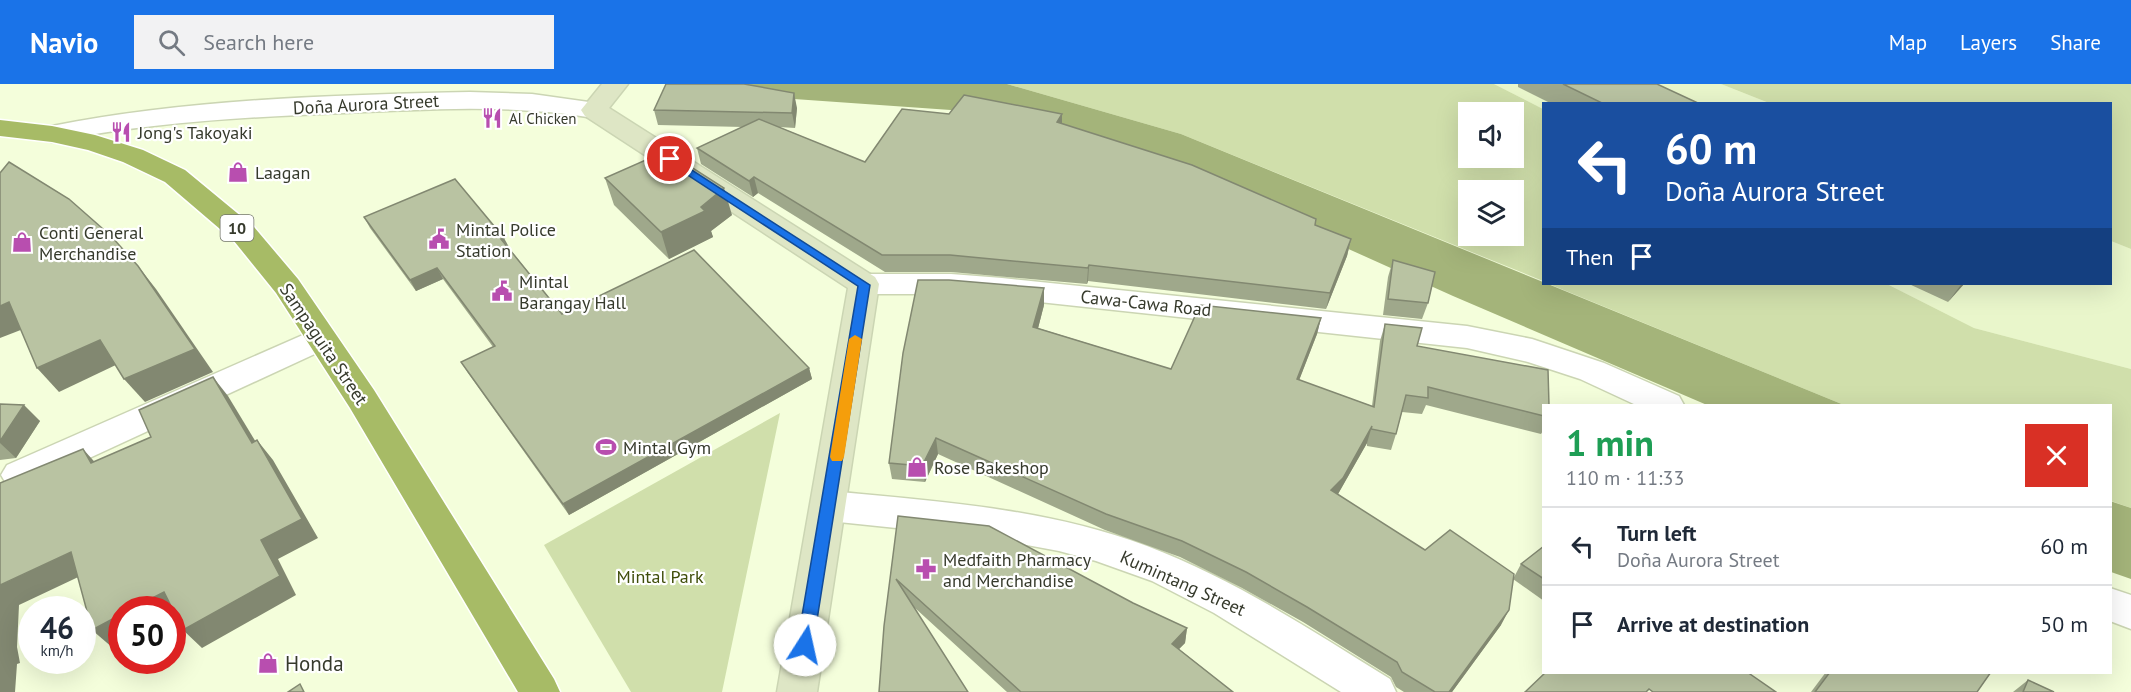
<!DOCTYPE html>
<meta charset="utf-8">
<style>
:root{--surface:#fff;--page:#f2f2f3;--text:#1f2937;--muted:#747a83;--line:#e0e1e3;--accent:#1a73e8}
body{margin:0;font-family:"PT Sans",sans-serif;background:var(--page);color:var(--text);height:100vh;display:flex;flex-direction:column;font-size:22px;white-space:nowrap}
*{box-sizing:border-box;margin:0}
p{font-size:20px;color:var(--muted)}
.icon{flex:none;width:33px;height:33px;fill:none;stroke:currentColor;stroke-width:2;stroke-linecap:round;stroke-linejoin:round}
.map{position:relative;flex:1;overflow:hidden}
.sheet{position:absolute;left:1542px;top:320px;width:570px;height:270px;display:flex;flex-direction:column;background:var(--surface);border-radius:0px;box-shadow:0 6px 24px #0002}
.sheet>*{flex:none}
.guide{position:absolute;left:1542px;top:18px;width:570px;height:183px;border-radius:0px;box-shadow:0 6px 24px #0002;background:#1a4fa0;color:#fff;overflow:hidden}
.tools{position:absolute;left:1458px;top:18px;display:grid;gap:12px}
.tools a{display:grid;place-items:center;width:66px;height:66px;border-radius:0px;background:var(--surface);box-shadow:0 6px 24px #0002;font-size:30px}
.speed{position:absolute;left:18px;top:512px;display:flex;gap:12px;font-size:30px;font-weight:700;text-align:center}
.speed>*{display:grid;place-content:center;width:78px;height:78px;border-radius:50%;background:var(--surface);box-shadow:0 6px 24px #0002;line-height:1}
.speed small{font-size:15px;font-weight:400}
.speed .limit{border:9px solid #d22;background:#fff;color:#111}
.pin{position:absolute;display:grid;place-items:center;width:51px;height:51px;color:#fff;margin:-26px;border:3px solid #fff;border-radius:50%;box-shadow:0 2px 6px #0007}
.me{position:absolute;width:66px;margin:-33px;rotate:10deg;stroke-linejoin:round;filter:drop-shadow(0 0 4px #0008)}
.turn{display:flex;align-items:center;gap:21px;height:126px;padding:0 24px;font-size:27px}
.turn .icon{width:78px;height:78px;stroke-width:2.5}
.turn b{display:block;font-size:42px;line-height:51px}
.then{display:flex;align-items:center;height:57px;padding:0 24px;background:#0003;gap:12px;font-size:22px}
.round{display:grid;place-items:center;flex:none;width:63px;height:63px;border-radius:0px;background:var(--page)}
.summary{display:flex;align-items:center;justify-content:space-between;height:102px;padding:0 24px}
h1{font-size:36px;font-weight:800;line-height:45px;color:#1e9e55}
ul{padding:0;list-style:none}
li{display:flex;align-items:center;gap:18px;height:78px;padding:0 24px;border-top:2px solid var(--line)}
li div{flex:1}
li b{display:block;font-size:22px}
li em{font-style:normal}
header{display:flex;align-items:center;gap:36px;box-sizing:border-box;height:84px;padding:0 30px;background:var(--accent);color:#fff}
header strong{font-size:28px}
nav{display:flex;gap:33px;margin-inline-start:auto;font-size:21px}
.search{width:420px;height:54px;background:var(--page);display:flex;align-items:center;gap:15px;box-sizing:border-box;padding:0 21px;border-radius:0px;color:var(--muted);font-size:22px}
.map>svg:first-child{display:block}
.built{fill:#e9f6cb}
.green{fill:#d0dfab;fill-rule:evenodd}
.water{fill:#a4b47a}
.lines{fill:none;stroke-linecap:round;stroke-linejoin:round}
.minor-casing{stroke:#cbd5b3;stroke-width:3}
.tertiary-casing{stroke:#cbd5b3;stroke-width:3}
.secondary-casing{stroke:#cbd5b3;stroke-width:3}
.trunk-casing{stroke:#fff;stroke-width:3}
.minor{fill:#fff;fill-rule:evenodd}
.tertiary{fill:#fff;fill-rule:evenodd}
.secondary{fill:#dee6c5;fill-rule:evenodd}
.trunk{fill:#a7bb66;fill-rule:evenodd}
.wall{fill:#9fa88b}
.shaded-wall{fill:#828871}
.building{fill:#b9c3a2;stroke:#828871;stroke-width:1.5}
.route{fill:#1a73e8;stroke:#114b97;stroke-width:1.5}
.slow{fill:#f59e0b}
.labels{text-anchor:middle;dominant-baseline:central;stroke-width:4.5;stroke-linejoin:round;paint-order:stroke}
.far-poi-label{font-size:15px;fill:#363a2c;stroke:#fff;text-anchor:start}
.shield{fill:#fff;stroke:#72756b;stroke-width:1.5}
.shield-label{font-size:16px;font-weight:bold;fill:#363a2c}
.street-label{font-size:18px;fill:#363a2c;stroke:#fff}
.poi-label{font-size:18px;fill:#363a2c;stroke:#fff;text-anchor:start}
.park-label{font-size:18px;fill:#404e0b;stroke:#fff}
.near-poi-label{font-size:21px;fill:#363a2c;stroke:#fff;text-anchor:start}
</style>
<header>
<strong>Navio</strong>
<div class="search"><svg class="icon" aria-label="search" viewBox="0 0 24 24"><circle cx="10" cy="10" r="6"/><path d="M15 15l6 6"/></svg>Search here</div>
<nav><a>Map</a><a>Layers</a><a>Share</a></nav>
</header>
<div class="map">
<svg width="2131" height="608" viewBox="0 0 2131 608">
<rect width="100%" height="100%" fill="#f4fedb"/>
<g class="built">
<path d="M1494,0H1721L1769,19L1544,20L1543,25Z"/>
<path d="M2111,157L2131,165V285L1974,244L1887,200H2110Z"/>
</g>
<g class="green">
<path d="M1007,0H1494L1543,25V197L1181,50ZM1468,28H1514V74H1468ZM1468,106H1514V152H1468Z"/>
<path d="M1721,0H2131V165L2111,157L2110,20L1769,19Z"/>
<path d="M1549,200H1887L1974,244L2131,285V424L2111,417L2110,321H1844Z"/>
<path d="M780,329L722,608H631L544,461Z"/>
</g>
<g class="water">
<path d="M685,0H1007L1181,50L1844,321H1707L1453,212L1155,78L965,27L794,15Z"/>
<path d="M2110,417L2131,424V495L2111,488Z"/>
</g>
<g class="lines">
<g class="minor-casing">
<g id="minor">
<path d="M321,243L332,246L337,254L332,262L31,401L19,405L7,401L1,391L7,381Z"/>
<path d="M829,407C936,417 1045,424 1147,462C1234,495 1311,546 1390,595L1396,608H1341L1214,529L1152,497L1096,477L1059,467L983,453L829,437L816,432L811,422L816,412Z"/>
</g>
</g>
<g class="tertiary-casing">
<g id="tertiary">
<path d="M470,8L532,10L603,20L607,26L603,32L594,34C511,20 429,25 345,29C246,33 149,38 52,58L43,56L39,50L43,44L52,42C188,15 332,11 470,8Z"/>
<path d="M864,190H951L1002,194L1467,242L1532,255L1604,279L1679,312L1684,321H1636L1580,295L1528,278L1467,264L1002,214L951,210H864L853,207L849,200L853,193Z"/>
<path d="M2110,504L2131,511V545L2110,537Z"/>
</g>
</g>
<g class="secondary-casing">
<path id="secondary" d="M602,0H628L609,24L875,193L879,200L817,608H777L848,204L585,32L581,26Z"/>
</g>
<g class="trunk-casing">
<path id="trunk" d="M0,36L52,42L95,51L143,66L185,86L254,143L298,195L374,306L554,595L560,608H518L350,324L276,209L234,157L165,98L123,78L88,66L52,58L0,52Z"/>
</g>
<use href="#minor" class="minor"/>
<use href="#tertiary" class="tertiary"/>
<use href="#secondary" class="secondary"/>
<use href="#trunk" class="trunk"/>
</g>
<g class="wall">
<path d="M1518,0H1657L1700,20H1552L1518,3Z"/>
<path d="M797,24L795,44L779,43L865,78L949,30H1062V39L1351,155L1347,172L1326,225L1088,197L1087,200L951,188H885L758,109L753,113L701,80L697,64L743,43L658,41L654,26Z"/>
<path d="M605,94L732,131L711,147L713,153L669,175L614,121Z"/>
<path d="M364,133L510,165L562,230L809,284L812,295L569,431L468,289L461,278L493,263L443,195L416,207L370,144Z"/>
<path d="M1393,176L1428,219L1422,235L1383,231L1388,193Z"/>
<path d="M1909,200H1964L1948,218Z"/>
<path d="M1044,221L1038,244L1171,285L1321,234L1317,250L1299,296L1372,322L1380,257L1385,240L1417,262L1544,321V345L1541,350L1426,321L1422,330L1402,328L1396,350L1391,366L1367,362V359L1338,410L1501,541L1452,608H1404L1396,603L1391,593L1303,538L1242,504L1180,473L1105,446L938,370L925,398L892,395L889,379Z"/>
<path d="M0,320L40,337L16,374L0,376Z"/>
<path d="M898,432L1133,519L1187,544L1185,559L1179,565L1233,608H1007L915,524L879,608Z"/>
<path d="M1544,462V517L1513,495L1521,480Z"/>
<path d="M1826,588H1991L1977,608H1811Z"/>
<path d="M2028,596L2054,608H2013Z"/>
</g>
<g class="shaded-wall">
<path d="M794,9L797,24L795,44L792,29Z"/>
<path d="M1062,30V47L1057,38Z"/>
<path d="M754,93L758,109L753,113L749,97Z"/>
<path d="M724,104L732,131L711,147L713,153L669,175L661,148L701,123Z"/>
<path d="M504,154L510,165L501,155Z"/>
<path d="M1351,155L1347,172L1326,225L1330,209Z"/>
<path d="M1089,181L1088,197L1087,200L1088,184Z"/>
<path d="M138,182L156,205L213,288L145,318L124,295Z"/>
<path d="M437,184L443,195L416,207L410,196Z"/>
<path d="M1962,200H1964L1948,218L1960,202Z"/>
<path d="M1044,204V221L1034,260L1033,243Z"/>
<path d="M9,218L31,242L0,254V222Z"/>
<path d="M1321,234L1317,250L1293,312L1297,295Z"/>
<path d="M100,256L120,279L59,308L37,284Z"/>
<path d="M809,284L812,295L569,431L563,420Z"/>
<path d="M213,293L228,312L268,378L252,359Z"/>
<path d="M24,321L40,337L16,374L0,359V357Z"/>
<path d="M1372,342L1367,359L1338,410L1327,422L1331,406Z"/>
<path d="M936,354L938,370L925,398L922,382Z"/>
<path d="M257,356L273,376L318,454L278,475L296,511L202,564L183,546L261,456Z"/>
<path d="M83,365L101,385L91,379Z"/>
<path d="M71,468L91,487L19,521L17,563L20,579L17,580L15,608H0V501Z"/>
<path d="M164,508L183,526L172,532V525H131Z"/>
<path d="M1509,526L1501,541L1452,608H1449Z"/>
<path d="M122,530V559L113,564L92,546Z"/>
<path d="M1187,544L1185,559L1170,574L1172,560Z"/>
</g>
<g class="building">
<path d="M666,0H744L794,9L792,29L654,26Z"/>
<path d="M1563,0H1657L1700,20H1604Z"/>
<path d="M964,11L1062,30L1057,38L1192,81L1316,135L1315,141L1351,155L1330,209L1089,181L1088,184L950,171H882L754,93L749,97L697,64L759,35L865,78L902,25L949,30Z"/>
<path d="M666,67L724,104L701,123L705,127L661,148L605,94Z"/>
<path d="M9,78L69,115L111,152L138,182L195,265L124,295L100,256L37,284L9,218L0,222V89Z"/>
<path d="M455,95L504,154L501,155L562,230L694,166L809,284L563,420L461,278L495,262L437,184L410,196L364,133Z"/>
<path d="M1393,176L1435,188L1428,219L1388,215Z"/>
<path d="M918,196H949L1044,204L1033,243L1171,285L1200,221L1321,234L1297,295L1374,323L1385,240L1422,244L1417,262L1548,286L1549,321H1544V332L1428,303V314L1406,311L1396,350L1371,345L1372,342L1343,394L1331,406L1425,466L1450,446L1514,490L1509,526L1449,608H1435L1402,588L1397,578L1307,523L1246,488L1182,457L1106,430L936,354L922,382L889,379L903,269Z"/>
<path d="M213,293L252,359L257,356L302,435L261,456L280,492L183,546L164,508L131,525H122V530L92,546L71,468L0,501V399L83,365L91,379L151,353L139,326Z"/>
<path d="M0,320L24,321L0,357Z"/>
<path d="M898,432L989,442L1133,519L1187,544L1172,560L1233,608H1021L896,495L968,608H879L884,542Z"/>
<path d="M1544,462V495L1521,480Z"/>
<path d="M1546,588H1747L1776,608H1653L1649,605L1646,608H1525Z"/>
<path d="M1830,588H1991L1977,608H1815Z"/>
<path d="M2028,596L2054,608H2023Z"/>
<path d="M300,600L304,608H288Z"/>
</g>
<path class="route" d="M670,72L870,201L813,561L811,567L805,569L799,567L797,561L858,202L666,77L664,75Z"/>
<path class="slow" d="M855,251L862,255L844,373L842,377H832L830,373L849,255Z"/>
<defs>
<g id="restaurant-bare" transform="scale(1.62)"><path d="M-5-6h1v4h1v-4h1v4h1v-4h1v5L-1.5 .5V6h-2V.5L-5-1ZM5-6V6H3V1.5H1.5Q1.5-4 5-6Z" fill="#b84eaf" stroke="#fff" stroke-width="2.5" paint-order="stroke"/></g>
<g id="shop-bare" transform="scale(1.62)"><path d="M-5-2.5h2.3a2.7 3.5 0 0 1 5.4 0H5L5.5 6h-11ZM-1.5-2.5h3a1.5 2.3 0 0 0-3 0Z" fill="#b84eaf" stroke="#fff" stroke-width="2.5" paint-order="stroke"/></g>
<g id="civic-bare" transform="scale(1.62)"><path d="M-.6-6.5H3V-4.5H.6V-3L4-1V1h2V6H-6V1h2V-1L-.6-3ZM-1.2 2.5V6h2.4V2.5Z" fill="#b84eaf" stroke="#fff" stroke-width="2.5" paint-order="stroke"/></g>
<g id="stadium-bare" transform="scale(1.62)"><path d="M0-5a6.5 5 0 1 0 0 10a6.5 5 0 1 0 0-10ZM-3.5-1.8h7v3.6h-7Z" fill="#b84eaf" stroke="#fff" stroke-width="2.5" paint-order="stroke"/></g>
<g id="pharmacy-bare" transform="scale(1.62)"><path d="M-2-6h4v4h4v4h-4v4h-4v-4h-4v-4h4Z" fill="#b84eaf" stroke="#fff" stroke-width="2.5" paint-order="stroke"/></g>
</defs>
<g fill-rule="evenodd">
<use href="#restaurant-bare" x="492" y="34"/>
<use href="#restaurant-bare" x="121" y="48"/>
<use href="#shop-bare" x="238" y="88"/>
<use href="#civic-bare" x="439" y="155"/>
<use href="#shop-bare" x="22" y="158"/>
<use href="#civic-bare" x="502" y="207"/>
<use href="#stadium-bare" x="606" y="363"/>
<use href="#shop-bare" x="917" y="383"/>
<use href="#pharmacy-bare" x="926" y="485"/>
<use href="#shop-bare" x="268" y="579"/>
</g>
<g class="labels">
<g class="far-poi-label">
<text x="509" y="34">Al Chicken</text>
</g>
<rect class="shield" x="220.5" y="131" width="33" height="26" rx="4.5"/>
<g class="shield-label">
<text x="237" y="144">10</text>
</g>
<g class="street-label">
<text transform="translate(366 20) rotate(-3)">Doña Aurora Street</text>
<text transform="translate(1146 219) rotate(6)">Cawa-Cawa Road</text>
<text transform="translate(324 260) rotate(56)">Sampaguita Street</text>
<text transform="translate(1183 499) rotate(24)">Kumintang Street</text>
</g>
<g class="poi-label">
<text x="138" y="48">Jong's Takoyaki</text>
<text x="255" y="88">Laagan</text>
<text x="456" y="145">Mintal Police<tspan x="456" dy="21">Station</tspan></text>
<text x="39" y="148">Conti General<tspan x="39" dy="21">Merchandise</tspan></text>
<text x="519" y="197">Mintal<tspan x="519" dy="21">Barangay Hall</tspan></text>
<text x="623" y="363">Mintal Gym</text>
<text x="934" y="383">Rose Bakeshop</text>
<text x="943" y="475">Medfaith Pharmacy<tspan x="943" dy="21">and Merchandise</tspan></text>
</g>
<g class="park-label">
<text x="660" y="492">Mintal Park</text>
</g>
<g class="near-poi-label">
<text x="285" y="579">Honda</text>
</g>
</g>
</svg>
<div class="tools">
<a><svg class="icon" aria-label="sound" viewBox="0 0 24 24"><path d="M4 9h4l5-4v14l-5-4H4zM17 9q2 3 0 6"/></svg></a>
<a><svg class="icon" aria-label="layers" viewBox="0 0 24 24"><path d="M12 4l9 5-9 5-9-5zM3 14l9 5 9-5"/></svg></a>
</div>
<div class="speed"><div>46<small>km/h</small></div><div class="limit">50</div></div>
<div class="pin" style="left:670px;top:75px;background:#d93025"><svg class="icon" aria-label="arrive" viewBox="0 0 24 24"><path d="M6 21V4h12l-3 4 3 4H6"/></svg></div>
<svg class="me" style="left:805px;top:561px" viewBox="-20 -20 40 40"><circle r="19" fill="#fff"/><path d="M0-13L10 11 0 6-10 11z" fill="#1a73e8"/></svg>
<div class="guide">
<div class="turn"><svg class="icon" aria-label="left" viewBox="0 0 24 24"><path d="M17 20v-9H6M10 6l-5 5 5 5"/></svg><div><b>60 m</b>Doña Aurora Street</div></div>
<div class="then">Then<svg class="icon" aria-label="arrive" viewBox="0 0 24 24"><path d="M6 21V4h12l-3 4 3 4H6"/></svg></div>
</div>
<section class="sheet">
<div class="summary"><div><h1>1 min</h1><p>110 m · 11:33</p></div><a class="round" style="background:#d93025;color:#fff"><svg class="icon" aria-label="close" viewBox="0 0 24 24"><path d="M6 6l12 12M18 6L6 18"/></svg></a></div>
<ul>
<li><svg class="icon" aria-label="left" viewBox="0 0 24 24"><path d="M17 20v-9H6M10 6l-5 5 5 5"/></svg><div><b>Turn left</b><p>Doña Aurora Street</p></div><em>60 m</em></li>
<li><svg class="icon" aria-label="arrive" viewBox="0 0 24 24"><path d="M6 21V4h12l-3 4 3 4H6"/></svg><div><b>Arrive at destination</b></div><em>50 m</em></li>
</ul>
</section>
</div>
